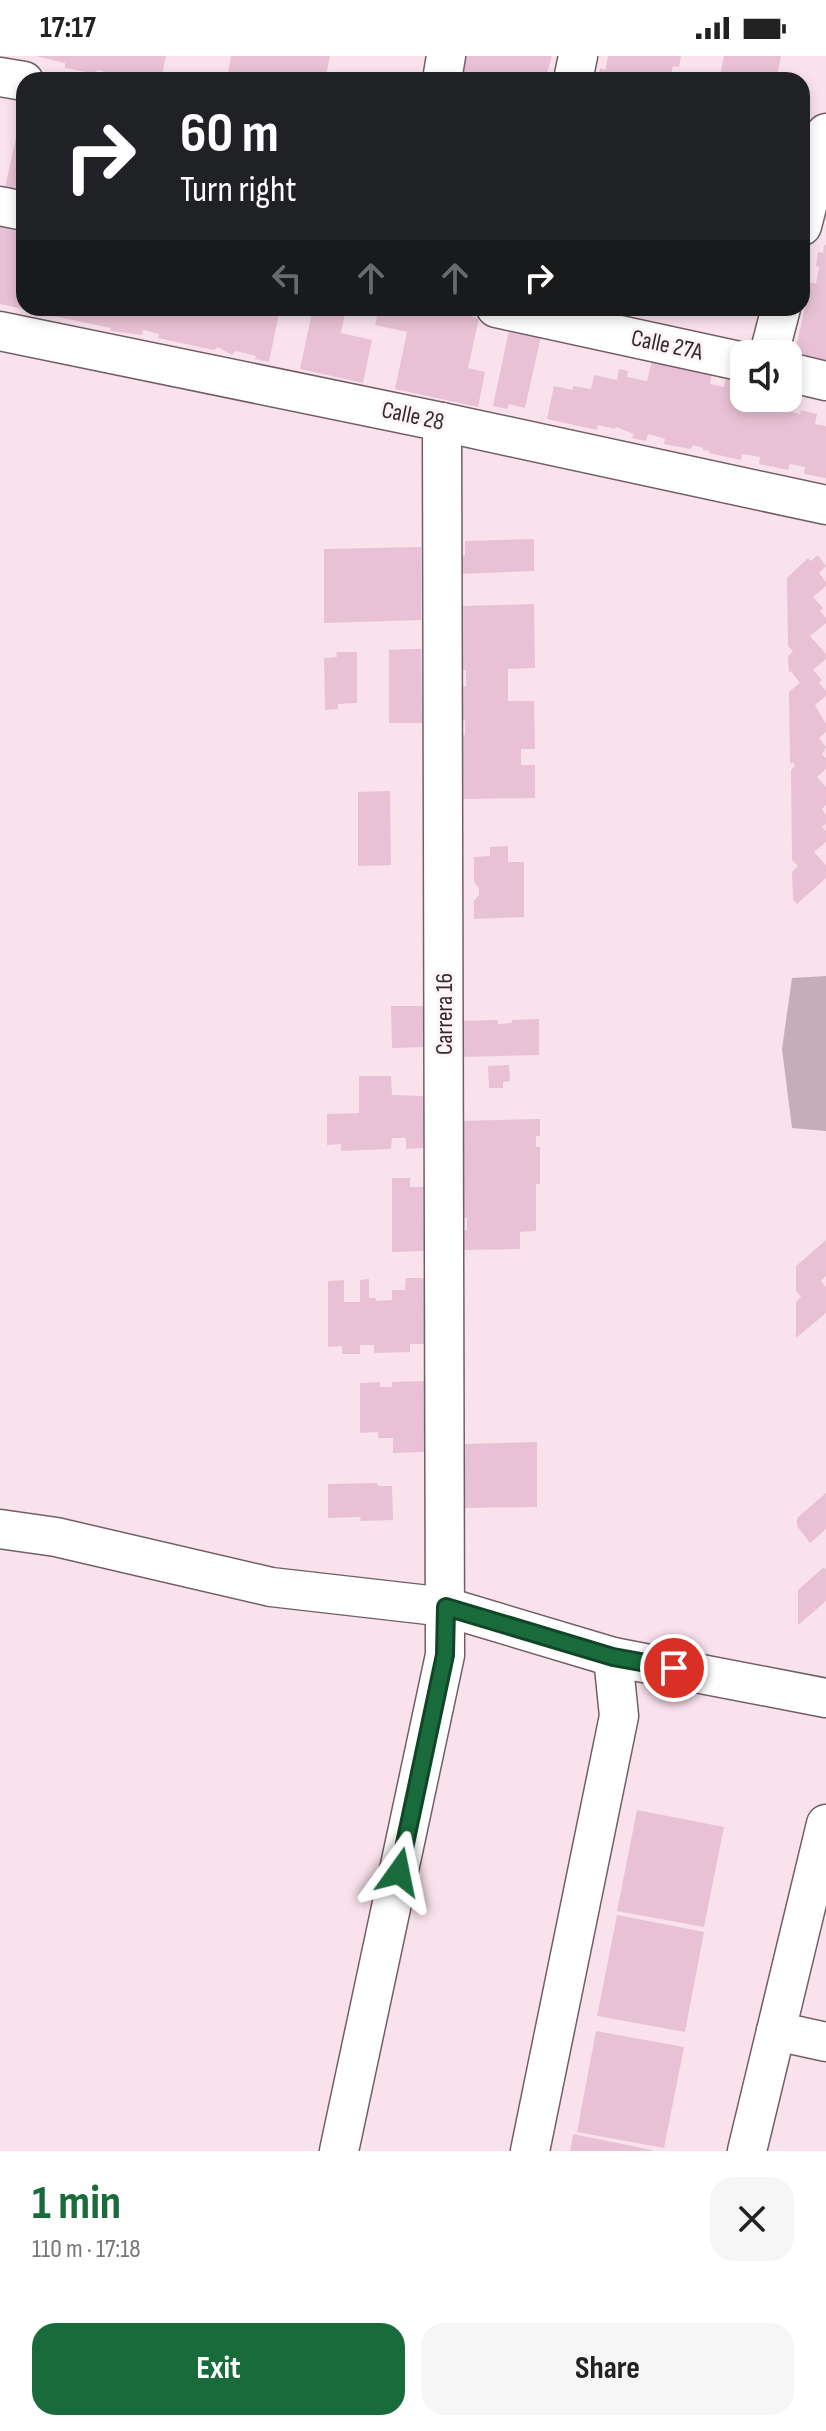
<!DOCTYPE html>
<meta charset="utf-8">
<style>
:root{--surface:#fff;--page:#f6f6f6;--text:#222;--muted:#767676;--accent:#196b3c}
body{margin:0;font-family:"Sofia Sans Condensed",sans-serif;background:var(--page);color:var(--text);height:100vh;display:flex;flex-direction:column;font-size:30px;white-space:nowrap}
*{box-sizing:border-box;margin:0}
p{font-size:26px;color:var(--muted)}
.icon{flex:none;width:44px;height:44px;fill:none;stroke:currentColor;stroke-width:2;stroke-linecap:round;stroke-linejoin:round}
.map{position:relative;height:2095px;overflow:hidden}
.sheet{display:flex;flex-direction:column;background:var(--surface);flex:1}
.sheet>*{flex:none}
.top-card{position:absolute;left:16px;top:16px;width:794px;height:244px;border-radius:24px;box-shadow:0 4px 12px #0003;background:#202124;color:#fff;overflow:hidden}
.fabs{position:absolute;left:730px;top:284px;display:grid;gap:16px}
.fabs a{display:grid;place-items:center;width:72px;height:72px;border-radius:16px;background:var(--surface);box-shadow:0 4px 12px #0003;font-size:40px}
.pin{position:absolute;display:grid;place-items:center;width:68px;height:68px;color:#fff;margin:-34px;border:4px solid #fff;border-radius:50%;box-shadow:0 2px 8px #0007}
.me{position:absolute;width:88px;margin:-44px;rotate:12deg;stroke-linejoin:round;filter:drop-shadow(0 0 6px #0008)}
.turn{display:flex;align-items:center;gap:28px;height:168px;padding:0 32px;font-size:36px}
.turn .icon{width:104px;height:104px;stroke-width:2.5}
.turn b{display:block;font-size:56px;line-height:68px}
.lanes{display:flex;align-items:center;height:76px;padding:0 32px;background:#0003;justify-content:center;gap:40px;direction:ltr}
.lanes .off{opacity:.35}
.round{display:grid;place-items:center;flex:none;width:84px;height:84px;border-radius:24px;background:var(--page)}
.summary{display:flex;align-items:center;justify-content:space-between;height:136px;padding:0 32px}
h1{font-size:48px;font-weight:700;line-height:60px;color:var(--accent)}
.cta{display:flex;gap:16px;margin-top:auto;padding:16px 32px}
.cta a{flex:1;height:92px;border-radius:24px;background:var(--accent);color:#fff;font-size:32px;font-weight:700;line-height:92px;text-align:center}
.cta a+a{background:var(--page);color:var(--text)}
.status{display:flex;justify-content:space-between;align-items:center;height:56px;padding:0 40px;background:var(--surface);direction:ltr}
.status svg{height:22px;fill:currentColor}
.map>svg:first-child{display:block}
.green{fill:#c5aeb9}
.building{fill:#e8c2d4}
.lines{fill:none;stroke-linecap:round;stroke-linejoin:round}
.minor-casing{stroke:#725e67;stroke-width:41}
.minor{stroke:#fff;stroke-width:38}
.route-casing{stroke:#104627;stroke-width:20}
.route{stroke:#196b3c;stroke-width:14}
.labels{text-anchor:middle;dominant-baseline:central;stroke-width:6;stroke-linejoin:round;paint-order:stroke}
.street-label{font-size:24px;fill:#342b2f;stroke:#fdf3f8}
</style>
<div class="status"><b>17:17</b><svg viewBox="0 0 49 12"><path d="M0 12V9h3v3zM5 12V6h3v6zM10 12V3h3v9zM15 12V0h3v12zM26 1h20v11H26zM47 4h2v5h-2z"/></svg></div>
<div class="map">
<svg width="826" height="2095" viewBox="0 0 826 2095">
<rect width="100%" height="100%" fill="#f9e2ec"/>
<path class="green" d="M826,920V1075L792,1072L782,993L792,922Z"/>
<g class="building">
<path d="M36,0H166L161,24L115,22L109,21L110,17L97,14L96,18L65,12V7Z"/>
<path d="M231,0H330L325,24H227Z"/>
<path d="M463,0H552L545,24H461Z"/>
<path d="M608,0H681L679,11L673,10L670,24H598L600,12L605,14Z"/>
<path d="M724,0H781L777,21L786,24H719Z"/>
<path d="M23,49H24V136L5,132Z"/>
<path d="M0,159L24,164V253L0,248Z"/>
<path d="M824,189H826V312L793,304L811,226L816,228L819,211L816,210L818,196L823,197Z"/>
<path d="M44,252H280L269,306L255,303L256,300L236,295L232,299L218,291L214,294L158,282L159,278L143,274L142,279L110,275L111,272L48,259V256H43Z"/>
<path d="M313,252H346L341,277L372,284L363,327L300,313Z"/>
<path d="M379,252H442L445,255L479,262L468,312L485,316L478,351L395,333L407,276L375,269Z"/>
<path d="M510,269L542,276L525,352L509,348L507,353L493,350Z"/>
<path d="M653,300L713,312L710,328L724,331L727,316L744,319V342H787L785,354L800,358L801,354L817,358L815,368L826,370V422L804,418L805,411L790,408L788,414L759,408L760,401L742,398L741,404L709,397L710,395L703,394V392L694,389L690,393L664,388L665,383L648,378L646,385L632,382L634,378L616,371L615,373L598,369L597,374L547,363L554,330L573,334V330L591,333L594,319L617,324L619,313L628,315L627,321L647,325Z"/>
<path d="M534,483V515L460,518L461,499H465V485Z"/>
<path d="M421,491V564L324,567V493Z"/>
<path d="M818,499L826,510L819,517L826,526V530L813,541L823,552L820,555L826,562V567L810,580L826,598V603L813,614L822,624L819,627L826,635V640L815,649L826,668V676L819,682L826,691L822,698L826,702V713L817,721L826,731V749L822,753L826,759V768L822,771L826,775V786L814,796L826,809V822L797,848L793,843L792,816L798,810L792,804L791,714L795,710L793,706L790,708L789,636L800,627L791,615L789,617L788,600L793,595L788,590L787,522L808,502L811,505Z"/>
<path d="M534,548L535,612L508,613V645H534L535,693H521V709H535V742L463,743V711H459L461,679H465V664L461,665V631L466,630V614H457L461,550Z"/>
<path d="M408,593H421L422,667H389V594Z"/>
<path d="M336,596H357V647L338,648V653L325,654L324,602L337,601Z"/>
<path d="M390,735L391,809L358,810V736Z"/>
<path d="M508,790V806H524V861L474,863V845L479,839V832L474,826V801L490,800V791Z"/>
<path d="M391,950H424V991L392,992Z"/>
<path d="M539,963V999L458,1001V965L498,964V968L512,967V964Z"/>
<path d="M509,1009L510,1025L503,1026V1032H489L488,1010Z"/>
<path d="M359,1020H391L392,1039L424,1040V1092L406,1093V1082H392L391,1093L341,1095V1088L327,1089V1058L359,1057Z"/>
<path d="M540,1063V1080H536V1091H540V1128H536V1175L520,1176V1193L463,1194L462,1175L467,1174V1162H462L459,1065Z"/>
<path d="M392,1122H410V1131H424V1195L392,1196Z"/>
<path d="M826,1184V1220L821,1225L826,1231V1257L796,1282V1246L801,1241L796,1235V1210Z"/>
<path d="M406,1222H424L425,1288H410V1296L374,1297V1289H360V1298H342V1290L328,1291V1225L344,1224V1246H360V1224L369,1223V1242H376V1245L392,1244V1234H405Z"/>
<path d="M425,1325V1396L393,1397V1382H378V1376L360,1377V1327L380,1326V1331H392V1326Z"/>
<path d="M537,1386V1451L463,1452L465,1388Z"/>
<path d="M377,1427L378,1430H392L393,1464L361,1465L360,1461L328,1462V1428Z"/>
<path d="M826,1437V1473L810,1487L797,1470V1462Z"/>
<path d="M824,1511L826,1514V1545L798,1569V1534Z"/>
<path d="M637,1754L724,1771L704,1871L617,1855Z"/>
<path d="M617,1859L704,1876L685,1976L597,1960Z"/>
<path d="M596,1975L684,1991L664,2092L577,2076Z"/>
<path d="M573,2078L652,2094V2095H570Z"/>
</g>
<g class="lines">
<g class="minor-casing">
<g id="minor">
<path d="M0,21L24,25"/>
<path d="M442,24L446,0"/>
<path d="M573,24L578,0"/>
<path d="M0,150L24,155"/>
<path d="M802,170L826,77"/>
<path d="M496,252L744,306"/>
<path d="M0,275L442,366L826,449"/>
<path d="M769,298L781,252"/>
<path d="M788,316L826,325"/>
<path d="M0,1473L56,1481L271,1531L446,1551L613,1601L826,1642"/>
<path d="M776,1975L826,1986"/>
<path d="M339,2095L445,1599L442,366"/>
<path d="M530,2095L619,1660L613,1601"/>
<path d="M747,2095L826,1768"/>
</g>
</g>
<use href="#minor" class="minor"/>
</g>
<g class="lines">
<g class="route-casing">
<path id="route" d="M399,1816L445,1599L446,1551L613,1601L674,1612"/>
</g>
<use href="#route" class="route"/>
</g>
<g class="labels">
<g class="street-label">
<text transform="translate(667 289) rotate(12)">Calle 27A</text>
<text transform="translate(413 360) rotate(12)">Calle 28</text>
<text transform="translate(444 958) rotate(-90)">Carrera 16</text>
</g>
</g>
</svg>
<div class="fabs">
<a><svg class="icon" aria-label="sound" viewBox="0 0 24 24"><path d="M4 9h4l5-4v14l-5-4H4zM17 9q2 3 0 6"/></svg></a>
</div>
<div class="pin" style="left:674px;top:1612px;background:#d93025"><svg class="icon" aria-label="arrive" viewBox="0 0 24 24"><path d="M6 21V4h12l-3 4 3 4H6"/></svg></div>
<svg class="me" style="left:399px;top:1816px" viewBox="-20 -20 40 40"><path d="M0-17L14 15 0 8-14 15z" fill="#196b3c" stroke="#fff" stroke-width="4"/></svg>
<div class="top-card">
<div class="turn"><svg class="icon" aria-label="right" viewBox="0 0 24 24"><path d="M7 20v-9h11M14 6l5 5-5 5"/></svg><div><b>60 m</b>Turn right</div></div>
<div class="lanes"><svg class="icon off" aria-label="left" viewBox="0 0 24 24"><path d="M17 20v-9H6M10 6l-5 5 5 5"/></svg><svg class="icon off" aria-label="ahead" viewBox="0 0 24 24"><path d="M12 20V5M6 11l6-6 6 6"/></svg><svg class="icon off" aria-label="ahead" viewBox="0 0 24 24"><path d="M12 20V5M6 11l6-6 6 6"/></svg><svg class="icon" aria-label="right" viewBox="0 0 24 24"><path d="M7 20v-9h11M14 6l5 5-5 5"/></svg></div>
</div>
</div>
<section class="sheet">
<div class="summary"><div><h1>1 min</h1><p>110 m · 17:18</p></div><a class="round"><svg class="icon" aria-label="close" viewBox="0 0 24 24"><path d="M6 6l12 12M18 6L6 18"/></svg></a></div>
<div class="cta"><a>Exit</a><a>Share</a></div>
</section>
